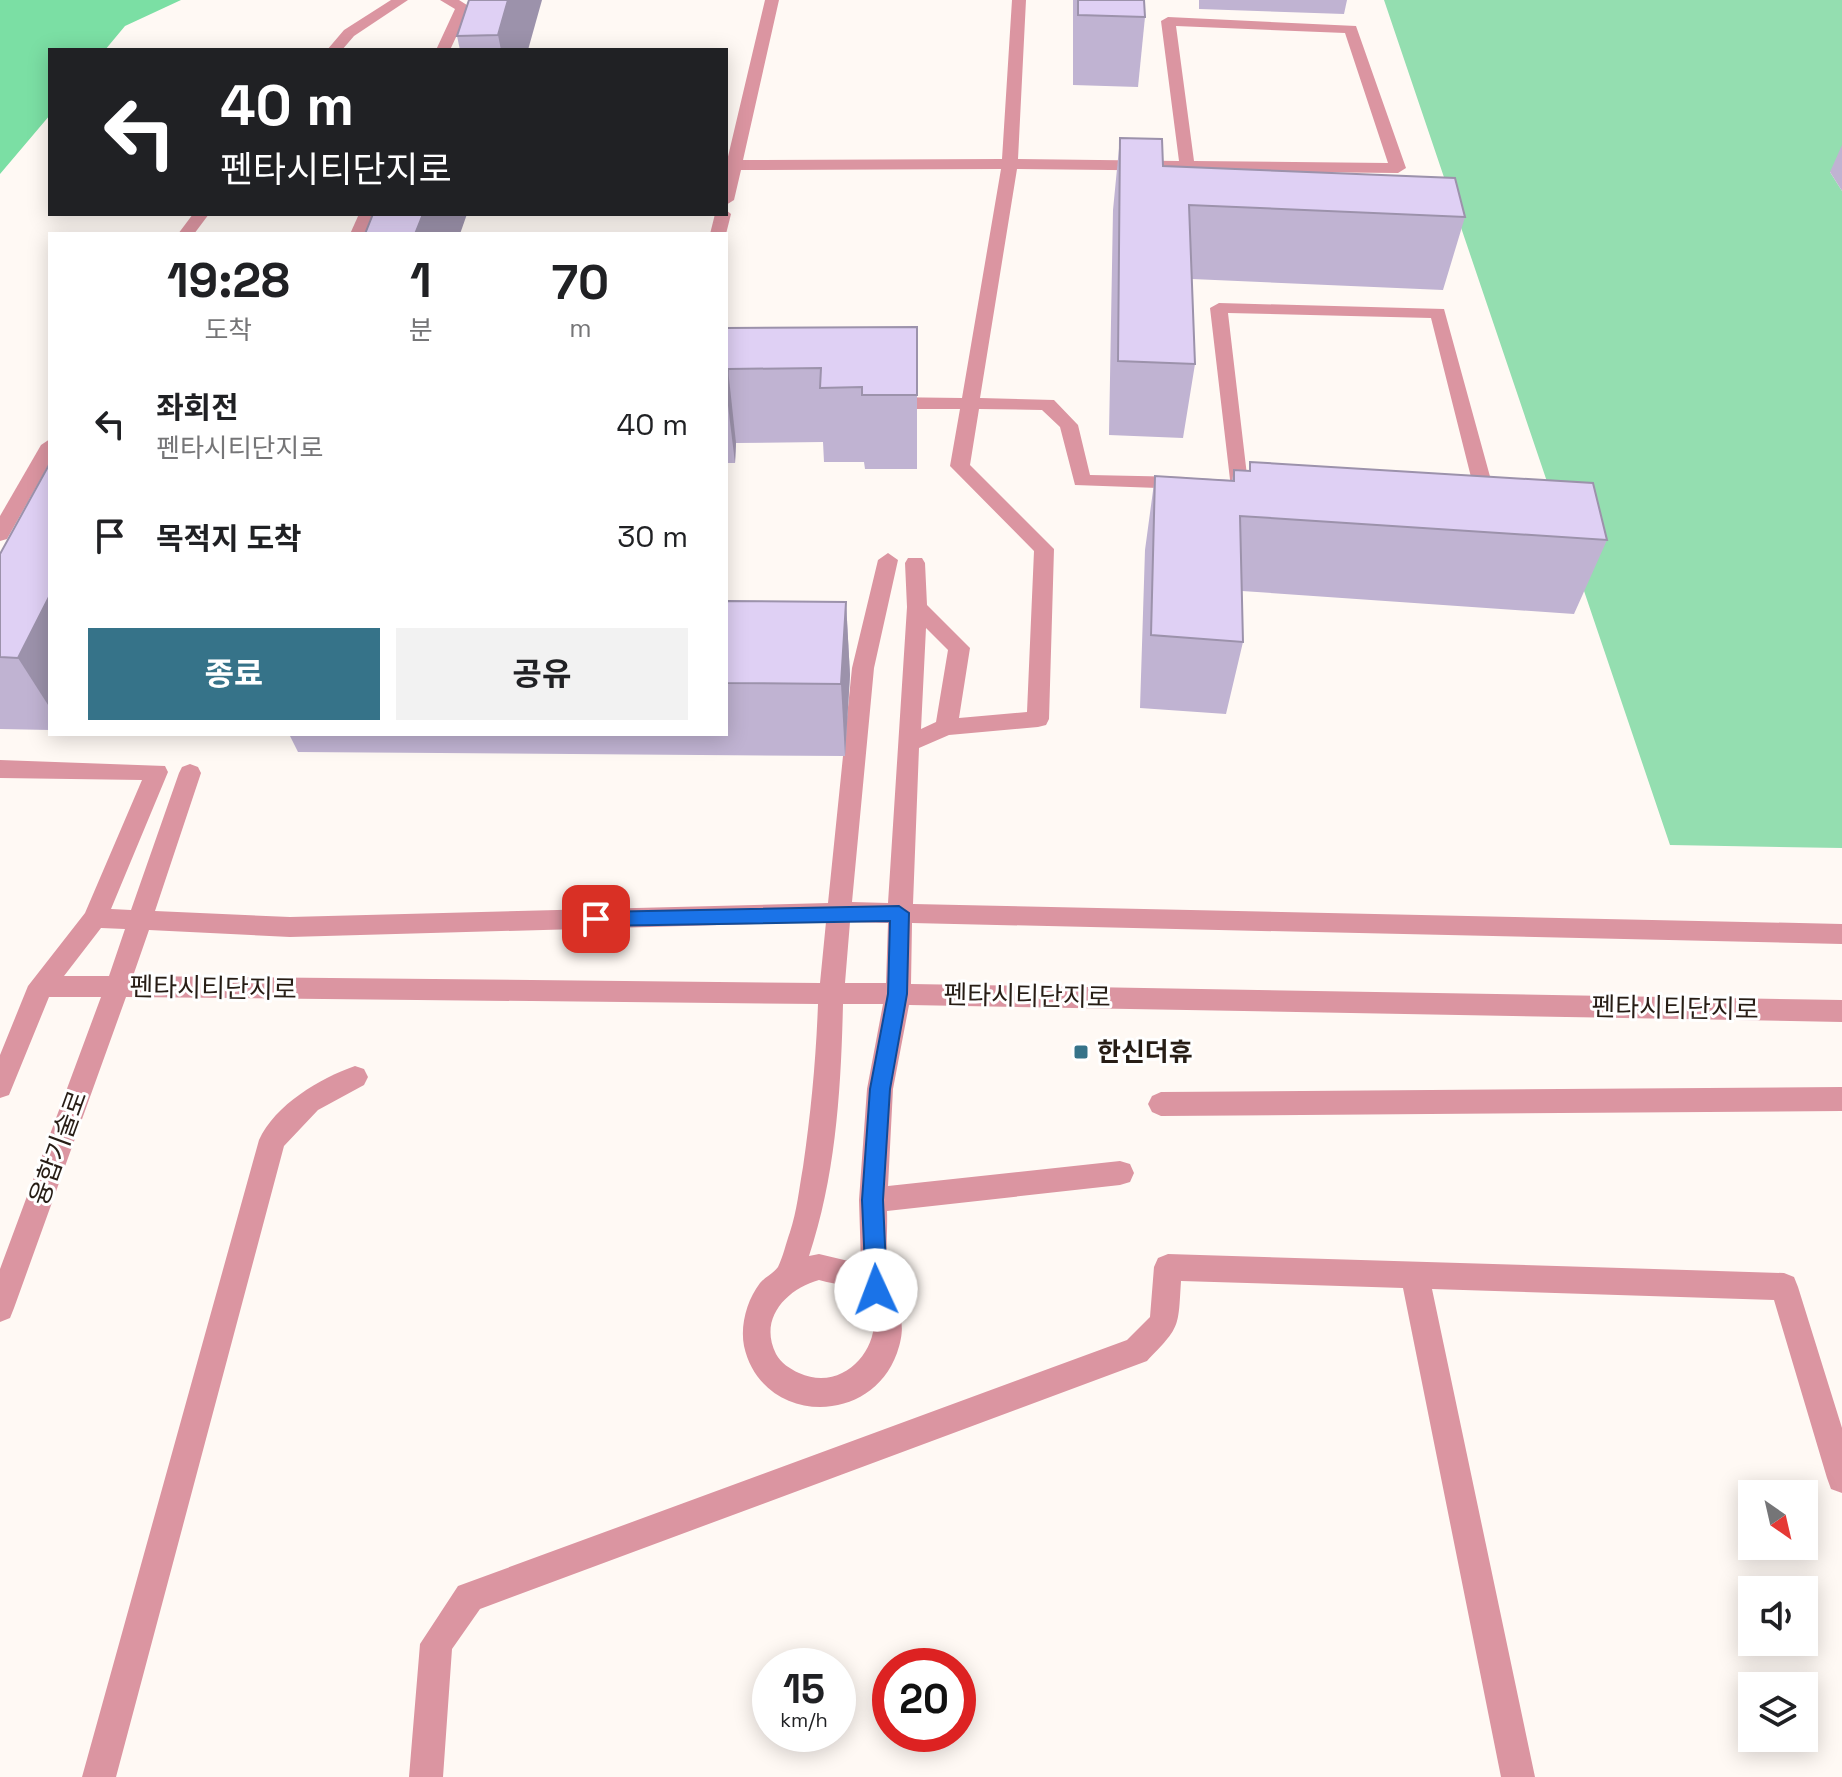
<!DOCTYPE html>
<html lang="ko">
<meta charset="utf-8">
<style>
:root{--surface:#fff;--page:#f2f2f2;--text:#202124;--muted:#757577;--accent:#367389}
body{margin:0;font-family:"Space Grotesk","Noto Sans KR",sans-serif;background:var(--page);color:var(--text);height:100vh;display:flex;flex-direction:column;font-size:30px;white-space:nowrap}
*{box-sizing:border-box;margin:0}
p{font-size:26px;color:var(--muted)}
.icon{flex:none;width:44px;height:44px;fill:none;stroke:currentColor;stroke-width:2;stroke-linecap:round;stroke-linejoin:round}
.map{position:relative;flex:1;overflow:hidden}
.drawer{position:absolute;left:48px;top:232px;width:680px;height:504px;display:flex;flex-direction:column;background:var(--surface);border-radius:0px;box-shadow:0 4px 20px #0003}
.drawer>*{flex:none}
.banner{position:absolute;left:48px;top:48px;width:680px;height:168px;border-radius:0px;box-shadow:0 4px 20px #0003;background:#202124;color:#fff;overflow:hidden}
.needle{width:52px;rotate:146deg}
.tools{position:absolute;left:1738px;top:1480px;display:grid;gap:16px}
.tools a{display:grid;place-items:center;width:80px;height:80px;border-radius:0px;background:var(--surface);box-shadow:0 4px 20px #0003;font-size:40px}
.speed{position:absolute;left:752px;top:1648px;display:flex;gap:16px;font-size:40px;font-weight:700;text-align:center}
.speed>*{display:grid;place-content:center;width:104px;height:104px;border-radius:50%;background:var(--surface);box-shadow:0 4px 20px #0003;line-height:1}
.speed small{font-size:20px;font-weight:400}
.speed .limit{border:12px solid #d22;background:#fff;color:#111}
.pin{position:absolute;display:grid;place-items:center;width:68px;height:68px;color:#fff;margin:-34px;border-radius:16px;box-shadow:0 4px 12px #0006}
.me{position:absolute;width:88px;margin:-44px;rotate:358deg;stroke-linejoin:round;filter:drop-shadow(0 0 6px #0008)}
.turn{display:flex;align-items:center;gap:28px;height:168px;padding:0 40px;font-size:36px}
.turn .icon{width:104px;height:104px;stroke-width:2.5}
.turn b{display:block;font-size:56px;line-height:68px}
.eta{display:flex;justify-content:space-evenly;align-items:center;height:136px;text-align:center}
.eta b{font-size:48px;font-weight:700;line-height:56px}
.action{display:flex;gap:16px;margin-top:auto;padding:16px 40px}
.action a{flex:1;height:92px;border-radius:0px;background:var(--accent);color:#fff;font-size:32px;font-weight:700;line-height:92px;text-align:center}
.action a+a{background:var(--page);color:var(--text)}
ul{padding:0;list-style:none}
li{display:flex;align-items:center;gap:24px;height:112px;padding:0 40px}
li div{flex:1}
li b{display:block;font-size:30px}
li em{font-style:normal}
.map>svg:first-child{display:block}
.green{fill:#94deb0}
.forest{fill:#7bdfa4}
.lines{fill:none;stroke-linecap:round;stroke-linejoin:round}
.minor{fill:#db95a1;fill-rule:evenodd}
.wall{fill:#c0b3d2}
.shaded-wall{fill:#9c92ab}
.building{fill:#dfd0f4;stroke:#9c92ab;stroke-width:2}
.route{fill:#1a73e8;stroke:#114b97;stroke-width:2}
.poi-dot{fill:#367389;stroke:#fff;stroke-width:3}
.labels{text-anchor:middle;dominant-baseline:central;stroke-width:6;stroke-linejoin:round;paint-order:stroke}
.street-label{font-size:26px;fill:#271d15;stroke:#fff}
.poi-label{font-size:26px;font-weight:bold;fill:#271d15;stroke:#fff;text-anchor:start}
</style>
<div class="map">
<svg width="1842" height="1777" viewBox="0 0 1842 1777">
<rect width="100%" height="100%" fill="#fff9f4"/>
<path class="green" d="M1384,0H1842V172H1830L1842,191V848L1670,845Z"/>
<path class="forest" d="M0,0H181L125,26L105,50H50V115L0,174Z"/>
<g class="lines">
<g class="minor">
<path d="M391,0H408L354,36L342,50H327L344,30Z"/>
<path d="M440,0H459L470,7L450,50H436L455,9Z"/>
<path d="M765,0H779L743,160L1002,159L1012,0H1026L1018,159L1179,161L1161,21L1168,17L1356,26L1406,168L1398,173L1017,169L980,398L1054,400L1078,425L1090,475L1186,477L1196,483L1186,489L1075,485L1060,427L1042,410L979,409L970,465L1054,549L1049,719L1046,725L1038,727L949,735L919,748L913,904L1842,924V944L912,923L911,984L1842,1000V1022L909,1005L893,1089L888,1186L1120,1161L1130,1164L1134,1173L1130,1182L1120,1185L887,1211C888,1233 884,1263 890,1284C898,1312 908,1322 897,1353C870,1428 761,1424 744,1346C740,1325 747,1300 760,1283C765,1277 774,1273 778,1267C783,1257 786,1243 790,1232C797,1211 799,1189 803,1167C811,1112 816,1059 818,1004L126,997L14,1308L10,1318L0,1322V1269L101,997H49L9,1095L0,1098V1055L28,986L85,913L142,780L0,778V760L165,766L168,772L111,909L131,910L179,773L182,767L190,764L198,767L201,773L155,911L290,917L828,903L852,668L878,560L888,553L898,560L874,668L852,902L888,903L907,607L905,563L908,558H922L925,563L927,605L970,648L959,718L1027,712L1034,551L950,466L960,409H884L875,403L884,397L962,398L1001,169L741,170L734,200L726,205V165ZM1176,26L1345,33L1388,163L1194,161ZM926,628L948,650L936,722L921,729ZM826,922L820,983L133,976L149,930L290,937ZM850,922L888,923L886,983H845ZM101,928L125,929L109,976H64ZM843,1004H883L867,1089L859,1200L861,1264L819,1254L809,1256C836,1175 841,1089 843,1004ZM819,1280C829,1283 840,1284 849,1287C904,1309 859,1400 799,1373C790,1369 781,1363 776,1354C758,1318 787,1289 819,1280Z"/>
<path d="M726,210L731,214L726,234H710L715,214H726Z"/>
<path d="M193,214H209L194,234H178Z"/>
<path d="M359,214H375L366,234H350Z"/>
<path d="M1219,303L1444,309L1494,491L1491,495L1467,497L1457,491L1460,487L1473,485L1431,318L1228,313L1248,484L1245,488H1231L1210,308Z"/>
<path d="M50,439V462L7,539L0,541V516L41,445Z"/>
<path d="M355,1066L364,1069L368,1077L364,1085L318,1110L284,1146L116,1777H82L259,1140C275,1105 320,1078 355,1066Z"/>
<path d="M1842,1087V1111L1161,1116L1152,1112L1148,1104L1152,1096L1161,1092Z"/>
<path d="M1168,1254L1784,1273L1794,1277L1798,1287L1842,1428V1493L1831,1489L1827,1478L1774,1300L1432,1289L1535,1777H1501L1403,1288L1181,1281C1178,1328 1181,1326 1147,1361L480,1609L452,1649L443,1777H409L420,1644L458,1586L1127,1340L1150,1317L1154,1267L1158,1258Z"/>
</g>
</g>
<g class="wall">
<path d="M469,0L528,50H460L457,36Z"/>
<path d="M1073,0H1144L1145,17L1138,87L1073,85Z"/>
<path d="M1199,0H1347L1344,14L1199,9Z"/>
<path d="M1120,138L1163,166L1465,217L1443,290L1192,279L1195,364L1183,438L1109,435L1113,210Z"/>
<path d="M1842,145V191L1830,172Z"/>
<path d="M917,327V469H865L864,462H824L823,442L736,443L735,463H726V328Z"/>
<path d="M1250,462L1607,540L1574,614L1242,591L1243,642L1226,714L1140,708L1145,550L1155,476L1232,480L1234,470H1249Z"/>
<path d="M50,463V730L0,729V554Z"/>
<path d="M726,601L846,602L850,675L845,756L298,752L289,734H726Z"/>
</g>
<g class="shaded-wall">
<path d="M508,0H542L528,50H501L498,35Z"/>
<path d="M423,214H467L460,234H415Z"/>
<path d="M728,369L736,443L735,463L726,389Z"/>
<path d="M50,595V708L18,658Z"/>
<path d="M846,602L850,675L845,756L841,684Z"/>
</g>
<g class="building">
<path d="M469,0H508L498,35L457,36Z"/>
<path d="M1078,0H1144L1145,17L1078,15Z"/>
<path d="M1120,138L1162,139L1163,166L1455,178L1465,217L1189,205L1195,364L1118,361Z"/>
<path d="M373,214H423L415,234H365Z"/>
<path d="M917,327V395H862V387L820,388L821,368L728,369L726,389V328Z"/>
<path d="M1250,462L1593,483L1607,540L1240,516L1243,642L1151,635L1155,476L1234,481V470L1250,471Z"/>
<path d="M50,463V595L18,658L0,657V554Z"/>
<path d="M726,601L846,602L841,684L726,683Z"/>
</g>
<path class="route" d="M899,906L909,913L907,994L890,1089L883,1200L887,1290L884,1297L876,1301L869,1297L866,1290L862,1200L870,1089L888,994L890,921L596,926L589,924L587,919L589,914L596,912Z"/>
<rect class="poi-dot" x="1073" y="1044" width="16" height="16" rx="4"/>
<g class="labels">
<g class="street-label">
<text transform="translate(213 988) rotate(1)">펜타시티단지로</text>
<text transform="translate(1027 996) rotate(1)">펜타시티단지로</text>
<text transform="translate(1675 1008) rotate(1)">펜타시티단지로</text>
<text transform="translate(58 1148) rotate(-70)">융합기술로</text>
</g>
<g class="poi-label">
<text x="1097" y="1052">한신더휴</text>
</g>
</g>
</svg>
<div class="tools">
<a><svg class="needle" viewBox="-14 -14 28 28"><path d="M0-13l5 13h-10z" fill="#e53935"/><path d="M0 13l5-13h-10z" fill="#757577"/></svg></a>
<a><svg class="icon" aria-label="sound" viewBox="0 0 24 24"><path d="M4 9h4l5-4v14l-5-4H4zM17 9q2 3 0 6"/></svg></a>
<a><svg class="icon" aria-label="layers" viewBox="0 0 24 24"><path d="M12 4l9 5-9 5-9-5zM3 14l9 5 9-5"/></svg></a>
</div>
<div class="speed"><div>15<small>km/h</small></div><div class="limit">20</div></div>
<div class="pin" style="left:596px;top:919px;background:#d93025"><svg class="icon" aria-label="arrive" viewBox="0 0 24 24"><path d="M6 21V4h12l-3 4 3 4H6"/></svg></div>
<svg class="me" style="left:876px;top:1290px" viewBox="-20 -20 40 40"><circle r="19" fill="#fff"/><path d="M0-13L10 11 0 6-10 11z" fill="#1a73e8"/></svg>
<div class="banner">
<div class="turn"><svg class="icon" aria-label="left" viewBox="0 0 24 24"><path d="M17 20v-9H6M10 6l-5 5 5 5"/></svg><div><b>40 m</b>펜타시티단지로</div></div>
</div>
<section class="drawer">
<div class="eta">
<div><b>19:28</b><p>도착</p></div>
<div><b>1</b><p>분</p></div>
<div><b>70</b><p>m</p></div>
</div>
<ul>
<li><svg class="icon" aria-label="left" viewBox="0 0 24 24"><path d="M17 20v-9H6M10 6l-5 5 5 5"/></svg><div><b>좌회전</b><p>펜타시티단지로</p></div><em>40 m</em></li>
<li><svg class="icon" aria-label="arrive" viewBox="0 0 24 24"><path d="M6 21V4h12l-3 4 3 4H6"/></svg><div><b>목적지 도착</b></div><em>30 m</em></li>
</ul>
<div class="action"><a>종료</a><a>공유</a></div>
</section>
</div>
